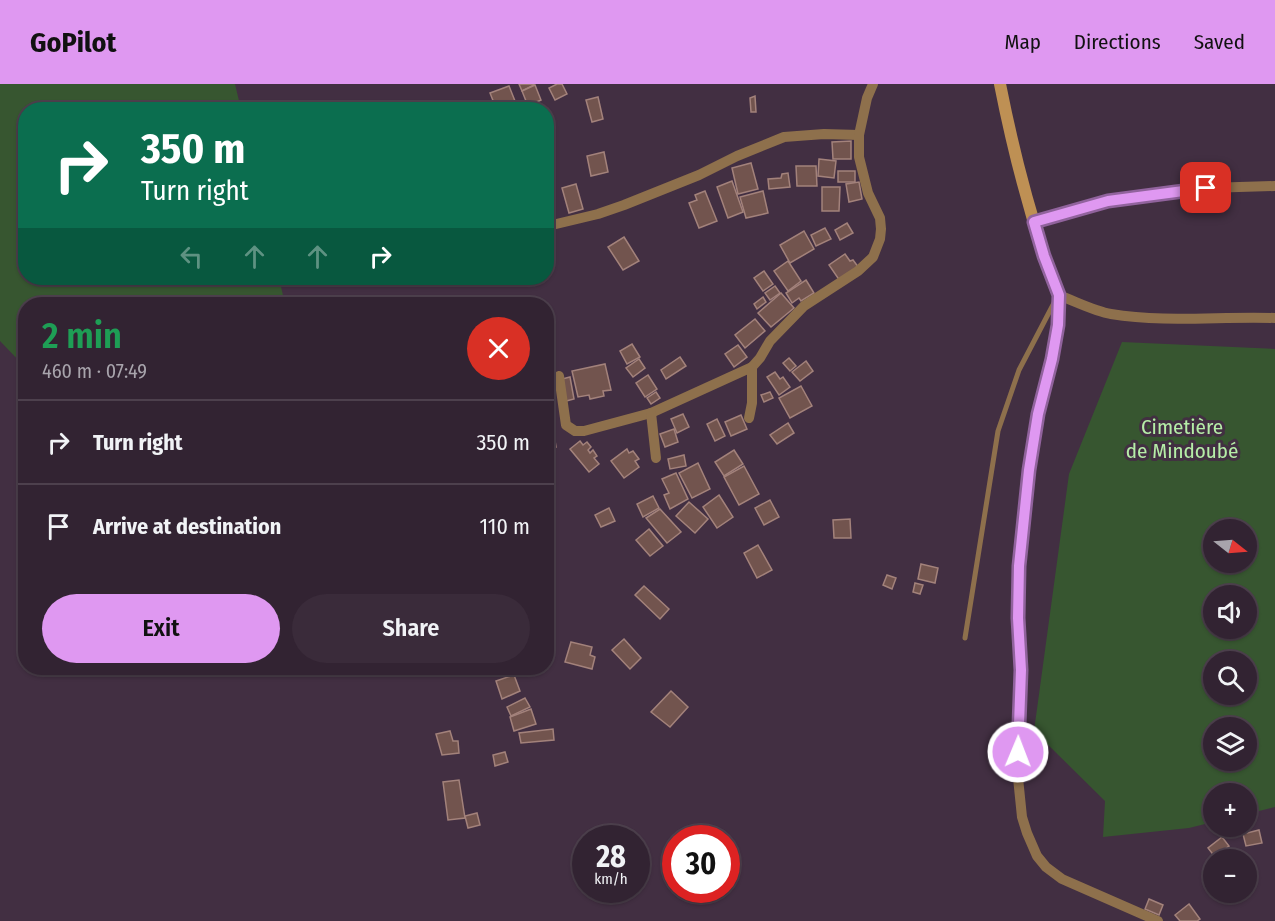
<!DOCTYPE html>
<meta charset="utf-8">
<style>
:root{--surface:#322332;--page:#3a2b3a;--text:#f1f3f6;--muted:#a8a4ac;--line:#4d404d;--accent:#df98f1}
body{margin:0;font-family:"Fira Sans Condensed",sans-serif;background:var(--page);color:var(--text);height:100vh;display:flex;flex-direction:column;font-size:22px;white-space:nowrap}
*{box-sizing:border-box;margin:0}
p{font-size:20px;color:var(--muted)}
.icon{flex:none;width:33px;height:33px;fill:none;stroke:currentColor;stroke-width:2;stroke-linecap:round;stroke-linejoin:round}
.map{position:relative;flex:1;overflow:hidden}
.details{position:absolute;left:18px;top:213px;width:536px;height:378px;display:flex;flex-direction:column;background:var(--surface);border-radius:24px;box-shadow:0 2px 4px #0004,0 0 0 2px var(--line)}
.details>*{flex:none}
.guide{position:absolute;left:18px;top:18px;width:536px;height:183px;border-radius:24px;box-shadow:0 2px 4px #0004,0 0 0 2px var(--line);background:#0b6e4f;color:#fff;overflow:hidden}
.needle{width:39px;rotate:107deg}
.buttons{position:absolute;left:1203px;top:435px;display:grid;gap:12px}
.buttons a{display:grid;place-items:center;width:54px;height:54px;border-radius:50%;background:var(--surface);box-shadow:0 2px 4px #0004,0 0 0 2px var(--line);font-size:30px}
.speed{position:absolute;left:572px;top:741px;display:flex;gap:12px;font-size:30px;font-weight:700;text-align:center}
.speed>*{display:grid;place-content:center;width:78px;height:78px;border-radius:50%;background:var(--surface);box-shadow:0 2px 4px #0004,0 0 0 2px var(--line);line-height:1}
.speed small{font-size:15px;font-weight:400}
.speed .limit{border:9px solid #d22;background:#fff;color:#111}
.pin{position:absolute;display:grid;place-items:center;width:51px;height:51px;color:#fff;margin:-26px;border-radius:12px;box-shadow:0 3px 9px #0006}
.me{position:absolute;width:66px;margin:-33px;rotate:1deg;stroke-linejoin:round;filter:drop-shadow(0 0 4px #0008)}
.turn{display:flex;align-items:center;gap:21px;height:126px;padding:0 24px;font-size:27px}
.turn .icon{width:78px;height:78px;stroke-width:2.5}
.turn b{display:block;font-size:42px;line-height:51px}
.lanes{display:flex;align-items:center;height:57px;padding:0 24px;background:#0003;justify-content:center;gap:30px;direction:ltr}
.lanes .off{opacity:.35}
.round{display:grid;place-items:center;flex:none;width:63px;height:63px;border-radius:32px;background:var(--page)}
.overview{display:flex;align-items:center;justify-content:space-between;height:102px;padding:0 24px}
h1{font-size:36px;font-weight:600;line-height:45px;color:#1e9e55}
.button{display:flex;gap:12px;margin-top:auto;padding:12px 24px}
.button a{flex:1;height:69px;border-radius:36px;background:var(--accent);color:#111;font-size:24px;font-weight:600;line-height:69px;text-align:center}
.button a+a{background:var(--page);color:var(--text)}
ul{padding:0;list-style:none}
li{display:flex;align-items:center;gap:18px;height:84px;padding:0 24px;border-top:2px solid var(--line)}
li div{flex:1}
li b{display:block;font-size:22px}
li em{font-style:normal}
header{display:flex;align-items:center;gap:36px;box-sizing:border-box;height:84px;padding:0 30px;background:var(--accent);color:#111}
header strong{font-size:28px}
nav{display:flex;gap:33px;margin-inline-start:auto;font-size:21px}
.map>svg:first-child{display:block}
.green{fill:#375630;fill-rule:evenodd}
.building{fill:#72544e;stroke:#a3827b;stroke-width:1.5}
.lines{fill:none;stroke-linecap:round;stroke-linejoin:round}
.lane{stroke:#8e704c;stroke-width:5}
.street{stroke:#8e704c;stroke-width:10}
.secondary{stroke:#be9054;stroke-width:12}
.route-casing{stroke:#91639d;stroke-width:15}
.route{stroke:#df98f1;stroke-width:10}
.labels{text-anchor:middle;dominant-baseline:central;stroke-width:6;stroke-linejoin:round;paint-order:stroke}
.park-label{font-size:21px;fill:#b5eda7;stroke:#422f42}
</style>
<header>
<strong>GoPilot</strong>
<nav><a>Map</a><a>Directions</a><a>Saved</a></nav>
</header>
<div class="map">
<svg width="1275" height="837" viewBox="0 0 1275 837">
<rect width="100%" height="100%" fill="#422f42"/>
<g class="green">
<path d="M0,0H235L241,25L26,26V194H279L285,220H26L25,283L0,257Z"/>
<path d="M1122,258L1275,265V723L1247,730L1246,710H1214L1213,738L1189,744L1103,753L1105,717L1034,647L1069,390ZM1214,446H1246V478H1214ZM1214,512H1246V544H1214ZM1214,578H1246V610H1214ZM1214,644H1246V676H1214Z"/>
</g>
<g class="building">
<path d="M519,0H534V1L522,7Z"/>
<path d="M557,0H562L567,10L555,16L549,4Z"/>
<path d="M535,1L541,16L528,22L522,7Z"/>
<path d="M509,2L515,17L496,24L490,9Z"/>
<path d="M755,12L756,28H751L750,14Z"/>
<path d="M598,13L603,35L592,38L586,16Z"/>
<path d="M851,57V75H833L832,58Z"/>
<path d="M604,68L608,88L591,92L587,72Z"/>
<path d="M819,75L836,77L834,94L818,92Z"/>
<path d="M751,79L758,105L738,110L732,84Z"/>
<path d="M796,82H816L817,102H797Z"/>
<rect x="838" y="87" width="17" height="11"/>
<path d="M788,89L790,103L769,105L768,95L781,94L782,90Z"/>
<path d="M732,97L743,128L728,134L717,103Z"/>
<path d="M859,98L862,115L849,118L846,100Z"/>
<path d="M576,100L583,125L569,129L562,104Z"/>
<path d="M822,103H840L839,127H822Z"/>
<path d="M705,107L717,137L699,144L689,119L697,116L695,111Z"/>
<path d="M763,107L768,129L746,134L740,113Z"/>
<path d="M847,139L853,149L840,156L835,146Z"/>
<path d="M825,144L831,155L816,162L811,151Z"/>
<path d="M804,147L814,165L790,179L780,161Z"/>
<path d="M624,153L639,177L623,186L608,163Z"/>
<path d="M845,170L850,177L853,176L859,184L840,197L829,181Z"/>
<path d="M788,177L801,197L788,207L774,187Z"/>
<path d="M764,187L773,200L763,207L754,194Z"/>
<path d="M806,196L814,209L801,217L799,214L792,219L786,209Z"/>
<path d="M775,202L780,209L770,216L765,209Z"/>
<path d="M781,209L794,224L771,243L758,229Z"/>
<path d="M763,213L766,218L757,225L754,220Z"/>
<path d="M755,235L765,247L745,264L735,251Z"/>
<path d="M632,260L640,273L627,280L620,267Z"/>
<path d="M738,261L747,273L734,283L725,270Z"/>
<path d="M680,273L686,282L666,295L661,286Z"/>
<path d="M789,274L796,282L790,287L783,279Z"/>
<path d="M639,275L645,284L633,293L626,284Z"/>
<path d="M806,277L813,287L800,297L792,288Z"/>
<path d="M605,280L611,306L603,307L604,312L590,315L589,311L578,313L572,287Z"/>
<path d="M775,288L780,295L783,293L790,303L779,311L767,293Z"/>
<path d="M648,291L657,305L645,313L636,299Z"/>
<path d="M570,293L574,315L566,317L562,295Z"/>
<path d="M801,302L812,322L790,334L779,314Z"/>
<path d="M656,308L660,314L651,320L647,314Z"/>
<path d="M770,308L773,314L764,318L761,311Z"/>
<path d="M683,330L689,343L677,349L671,335Z"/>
<path d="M741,331L747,345L731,352L725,338Z"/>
<path d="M717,335L725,352L715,357L707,340Z"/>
<path d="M552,336L556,363L546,364V337Z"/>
<path d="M788,339L794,349L777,360L770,351Z"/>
<path d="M674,345L678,358L665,363L660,350Z"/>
<path d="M580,357L583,361L587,358L591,363L588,366L590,369L593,366L597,372L594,374L599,380L589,388L570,365Z"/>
<path d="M627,365L629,369L633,367L639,375L635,377L639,383L624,394L611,377Z"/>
<path d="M734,366L743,380L724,392L715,378Z"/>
<path d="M684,371L686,382L670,385L668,375Z"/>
<path d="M698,379L710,405L692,414L679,389Z"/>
<path d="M744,382L759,410L739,421L724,393Z"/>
<path d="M676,389L688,415L670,425L664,411L669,409L662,395Z"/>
<path d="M719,411L733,433L717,444L703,423Z"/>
<path d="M653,412L659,424L643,433L637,420Z"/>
<path d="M770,416L779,433L764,441L755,424Z"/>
<path d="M689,418L708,435L695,449L676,432Z"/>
<path d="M609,424L615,437L601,443L595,431Z"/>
<path d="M660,425L681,448L667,459L646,434Z"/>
<path d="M850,435L851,454H834L833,436Z"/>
<path d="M649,445L663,462L650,472L636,456Z"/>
<path d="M758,461L772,486L757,494L744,469Z"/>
<path d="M921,480L938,484L935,499L918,495Z"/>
<path d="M887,491L896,494L892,505L883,501Z"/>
<path d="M915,499L923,501L920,510L913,508Z"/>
<path d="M644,502L669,525L660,535L635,511Z"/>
<path d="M624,555L641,574L630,585L612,566Z"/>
<path d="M571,558L592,563L590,571L595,573L592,585L565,578Z"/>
<path d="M514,591L520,607L502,615L496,597Z"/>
<path d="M671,607L688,623L670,643L651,628Z"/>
<path d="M525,614L530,623L511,632L507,623Z"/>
<path d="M531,625L536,640L514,647L510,633Z"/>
<path d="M553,645L554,656L521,659L519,649Z"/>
<path d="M450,647L453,657H458L459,669L442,671L436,650Z"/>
<path d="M505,668L508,678L495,682L493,671Z"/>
<path d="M459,696L465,734L448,736L443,698Z"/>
<path d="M477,729L480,741L468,744L465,732Z"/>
<path d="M1259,746L1262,759L1246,762L1243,750Z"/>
<path d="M1222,753L1229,762L1215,773L1208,764Z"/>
<path d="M1149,815L1163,821L1159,831L1145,825Z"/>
<path d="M1189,820L1200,835L1197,837H1180L1175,831Z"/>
</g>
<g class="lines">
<path class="lane" d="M965,554L998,347L1019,286L1055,217"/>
<g class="street">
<path d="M1034,138L1108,117L1206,104L1275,102"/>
<path d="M552,141L598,130L624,121L699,91L737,72L784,53L824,50L859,51"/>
<path d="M559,292L566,341L575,347H584L651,329L752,283L760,274L770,257L804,222L858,187L873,173L880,155L881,145L880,134L868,109L859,73V51L867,14L873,0"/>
<path d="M651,329L656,374"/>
<path d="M749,334L752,319V283"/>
<path d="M1158,837L1062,795L1046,783L1037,772L1027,749L1022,733L1017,684L1021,586L1018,495L1020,469L1029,386L1038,330L1052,275L1058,241V211C1075,217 1094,227 1111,230C1165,239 1221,232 1275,234"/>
</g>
<path class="secondary" d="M1000,0C1014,71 1033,143 1058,211"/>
</g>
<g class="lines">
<g class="route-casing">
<path id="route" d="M1018,668L1021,586L1018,534L1019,482L1029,386L1038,330L1052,275L1058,241L1059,211L1044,172L1034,138L1108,117L1206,104"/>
</g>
<use href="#route" class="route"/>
</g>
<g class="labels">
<g class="park-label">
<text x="1182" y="343">Cimetière<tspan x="1182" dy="24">de Mindoubé</tspan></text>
</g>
</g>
</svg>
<div class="buttons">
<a><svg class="needle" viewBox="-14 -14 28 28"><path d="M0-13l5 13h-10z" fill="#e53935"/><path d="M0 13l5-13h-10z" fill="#a8a4ac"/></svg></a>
<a><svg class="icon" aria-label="sound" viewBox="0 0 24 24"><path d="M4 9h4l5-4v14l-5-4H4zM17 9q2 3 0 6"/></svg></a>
<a><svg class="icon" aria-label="search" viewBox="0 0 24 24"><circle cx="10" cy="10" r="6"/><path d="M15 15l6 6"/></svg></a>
<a><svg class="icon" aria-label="layers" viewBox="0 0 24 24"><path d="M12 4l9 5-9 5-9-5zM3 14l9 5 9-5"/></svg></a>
<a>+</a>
<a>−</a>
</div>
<div class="speed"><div>28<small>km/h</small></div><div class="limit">30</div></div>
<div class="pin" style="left:1206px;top:104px;background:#d93025"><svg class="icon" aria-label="arrive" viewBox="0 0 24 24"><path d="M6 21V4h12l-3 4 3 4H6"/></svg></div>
<svg class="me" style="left:1018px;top:668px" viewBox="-20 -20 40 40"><circle r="17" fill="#df98f1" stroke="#fff" stroke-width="3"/><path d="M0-11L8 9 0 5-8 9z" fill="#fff"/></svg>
<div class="guide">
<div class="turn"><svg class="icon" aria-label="right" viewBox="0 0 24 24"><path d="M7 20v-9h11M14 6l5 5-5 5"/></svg><div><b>350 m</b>Turn right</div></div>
<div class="lanes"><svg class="icon off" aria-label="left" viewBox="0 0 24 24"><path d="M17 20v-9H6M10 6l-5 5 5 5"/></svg><svg class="icon off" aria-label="ahead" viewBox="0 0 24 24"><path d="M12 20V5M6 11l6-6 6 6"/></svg><svg class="icon off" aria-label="ahead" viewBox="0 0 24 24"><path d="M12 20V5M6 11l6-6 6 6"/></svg><svg class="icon" aria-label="right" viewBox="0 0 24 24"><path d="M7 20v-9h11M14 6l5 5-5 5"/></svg></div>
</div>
<section class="details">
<div class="overview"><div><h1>2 min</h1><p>460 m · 07:49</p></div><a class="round" style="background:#d93025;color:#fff"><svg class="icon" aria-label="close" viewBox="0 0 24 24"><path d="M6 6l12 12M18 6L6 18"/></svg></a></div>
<ul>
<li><svg class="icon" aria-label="right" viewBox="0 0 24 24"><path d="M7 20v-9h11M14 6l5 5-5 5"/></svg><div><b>Turn right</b></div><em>350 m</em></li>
<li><svg class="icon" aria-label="arrive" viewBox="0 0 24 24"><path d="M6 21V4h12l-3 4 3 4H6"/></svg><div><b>Arrive at destination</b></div><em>110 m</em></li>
</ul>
<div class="button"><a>Exit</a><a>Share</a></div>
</section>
</div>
